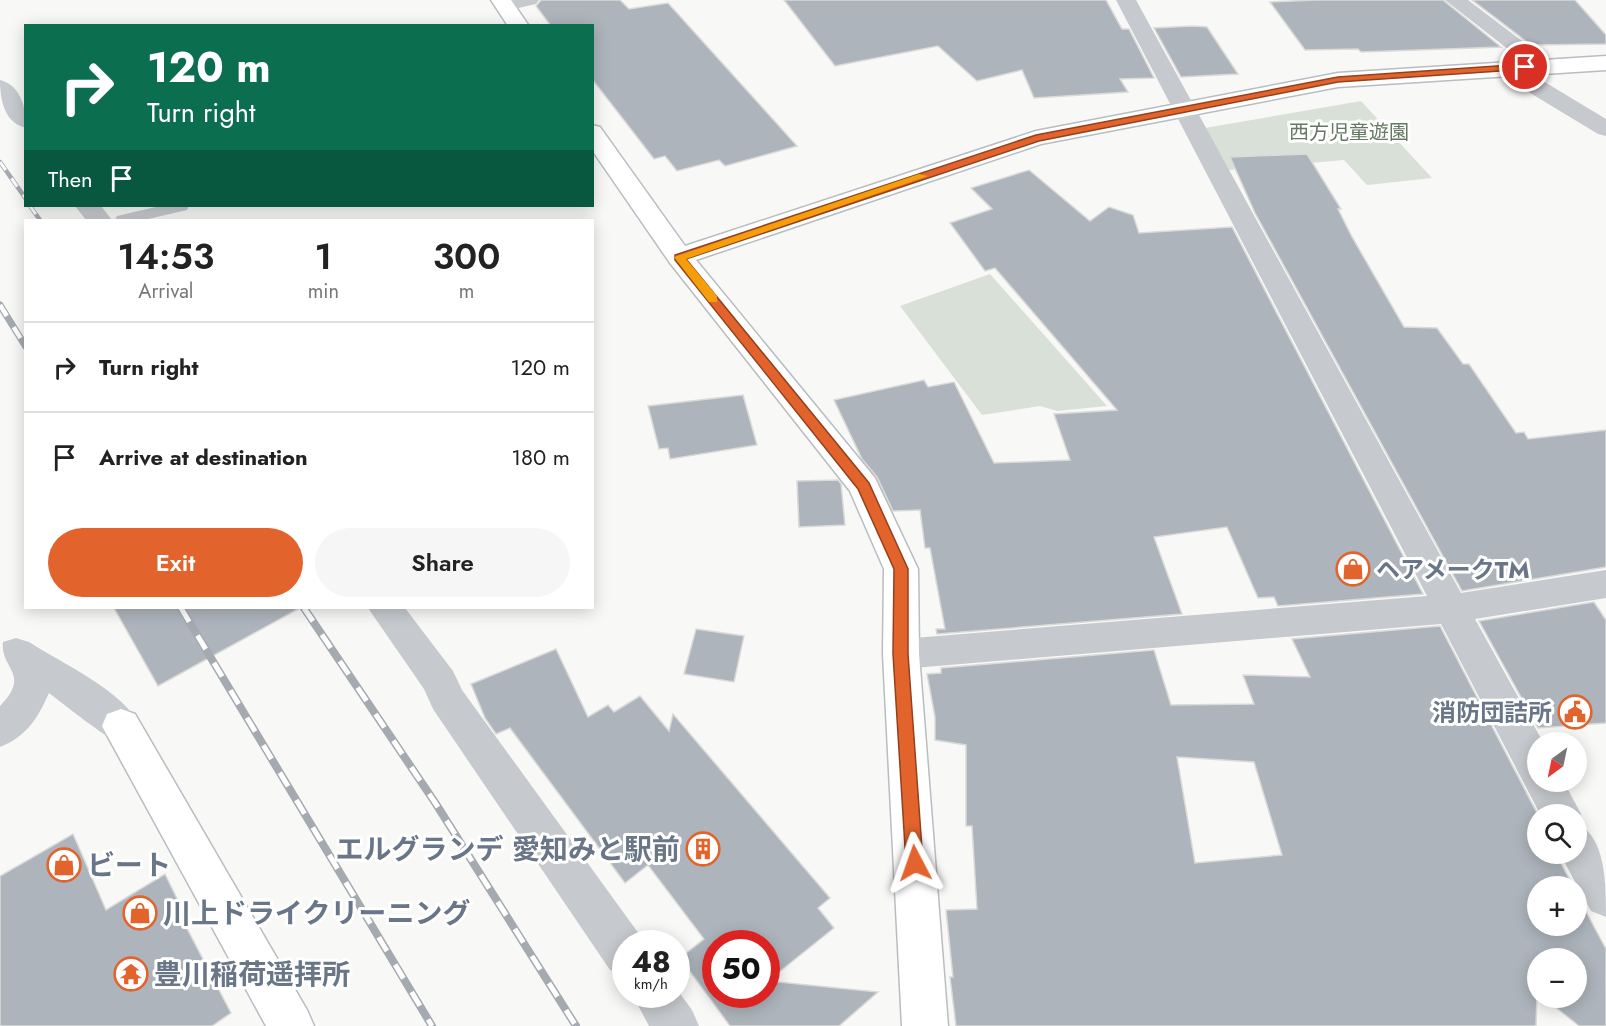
<!DOCTYPE html>
<meta charset="utf-8">
<style>
:root{--surface:#fff;--page:#f6f6f6;--text:#222;--muted:#767676;--line:#e0e0e0;--accent:#e2642c}
body{margin:0;font-family:Jost,"Noto Sans JP",sans-serif;background:var(--page);color:var(--text);height:100vh;display:flex;flex-direction:column;font-size:22px;white-space:nowrap}
*{box-sizing:border-box;margin:0}
p{font-size:20px;color:var(--muted)}
.icon{flex:none;width:33px;height:33px;fill:none;stroke:currentColor;stroke-width:2;stroke-linecap:round;stroke-linejoin:round}
.map{position:relative;flex:1;overflow:hidden}
.side{position:absolute;left:24px;top:219px;width:570px;height:390px;display:flex;flex-direction:column;background:var(--surface);border-radius:0px;box-shadow:0 3px 15px #0003}
.side>*{flex:none}
.top-card{position:absolute;left:24px;top:24px;width:570px;height:183px;border-radius:0px;box-shadow:0 3px 15px #0003;background:#0b6e4f;color:#fff;overflow:hidden}
.needle{width:39px;rotate:213deg}
.controls{position:absolute;left:1527px;top:732px;display:grid;gap:12px}
.controls a{display:grid;place-items:center;width:60px;height:60px;border-radius:50%;background:var(--surface);box-shadow:0 3px 15px #0003;font-size:30px}
.speed{position:absolute;left:612px;top:930px;display:flex;gap:12px;font-size:30px;font-weight:700;text-align:center}
.speed>*{display:grid;place-content:center;width:78px;height:78px;border-radius:50%;background:var(--surface);box-shadow:0 3px 15px #0003;line-height:1}
.speed small{font-size:15px;font-weight:400}
.speed .limit{border:9px solid #d22;background:#fff;color:#111}
.pin{position:absolute;display:grid;place-items:center;width:51px;height:51px;color:#fff;margin:-26px;border:3px solid #fff;border-radius:50%;box-shadow:0 2px 6px #0007}
.me{position:absolute;width:66px;margin:-33px;rotate:356deg;stroke-linejoin:round;filter:drop-shadow(0 0 4px #0008)}
.turn{display:flex;align-items:center;gap:21px;height:126px;padding:0 24px;font-size:27px}
.turn .icon{width:78px;height:78px;stroke-width:2.5}
.turn b{display:block;font-size:42px;line-height:51px}
.then{display:flex;align-items:center;height:57px;padding:0 24px;background:#0003;gap:12px;font-size:22px}
.eta{display:flex;justify-content:space-evenly;align-items:center;height:102px;text-align:center}
.eta b{font-size:36px;font-weight:600;line-height:42px}
.primary-button{display:flex;gap:12px;margin-top:auto;padding:12px 24px}
.primary-button a{flex:1;height:69px;border-radius:36px;background:var(--accent);color:#fff;font-size:24px;font-weight:600;line-height:69px;text-align:center}
.primary-button a+a{background:var(--page);color:var(--text)}
ul{padding:0;list-style:none}
li{display:flex;align-items:center;gap:18px;height:90px;padding:0 24px;border-top:2px solid var(--line)}
li div{flex:1}
li b{display:block;font-size:22px}
li em{font-style:normal}
.map>svg:first-child{display:block}
.green{fill:#d9e0d7}
.building{fill:#adb4bb;stroke:#dadad8;stroke-width:1.5;fill-rule:evenodd}
.lines{fill:none;stroke-linecap:round;stroke-linejoin:round}
.secondary-casing{stroke:#b8bdc2;stroke-width:3}
.lane{fill:#c6c9cd;fill-rule:evenodd}
.street{fill:#c6c9cd;fill-rule:evenodd}
.secondary{fill:#fff;fill-rule:evenodd}
.rail-far2-casing{stroke:#a5aab1;stroke-width:4.5}
.rail-far1-casing{stroke:#a5aab1;stroke-width:7}
.rail-casing{stroke:#a5aab1;stroke-width:8}
.rail-far2{stroke:#fff;stroke-width:3;stroke-dasharray:10;stroke-linecap:butt}
.rail-far1{stroke:#fff;stroke-width:4.5;stroke-dasharray:13;stroke-linecap:butt}
.rail{stroke:#fff;stroke-width:5;stroke-dasharray:16;stroke-linecap:butt}
.route{fill:#e2642c;stroke:#93411d;stroke-width:1.5}
.slow{fill:#f59e0b}
.labels{text-anchor:middle;dominant-baseline:central;stroke-width:6;stroke-linejoin:round;paint-order:stroke}
.far-park-label{font-size:20px;fill:#657962;stroke:#fff}
.poi-label{font-size:24px;font-weight:bold;fill:#687687;stroke:#fff;text-anchor:start}
.near-poi-label{font-size:28px;font-weight:bold;fill:#687687;stroke:#fff;text-anchor:start}
</style>
<div class="map">
<svg width="1606" height="1026" viewBox="0 0 1606 1026">
<rect width="100%" height="100%" fill="#f8f8f6"/>
<g class="green">
<path d="M1361,101L1432,178L1367,185L1344,160L1229,170L1205,128Z"/>
<path d="M990,274L1107,406L1057,411L1040,406L982,415L900,306Z"/>
</g>
<g class="building">
<path d="M541,0H620L629,9L668,3L797,146L725,166L719,160L677,171L665,156L654,159L592,79V26H551L536,6Z"/>
<path d="M784,0H1106L1122,29H1129L1154,78L1120,79L1128,92L1034,98L1022,70L977,81L938,46L835,66Z"/>
<path d="M1315,0H1443L1501,47L1361,52L1358,49L1305,50L1270,2Z"/>
<path d="M1472,0H1575L1606,35V44L1531,45Z"/>
<path d="M1193,26L1207,27L1238,74L1181,77L1154,28Z"/>
<path d="M1307,154L1341,209H1338L1352,237L1404,327L1437,328L1463,364H1469L1516,433L1524,432L1528,439L1606,430V567L1462,591L1255,213L1230,157Z"/>
<path d="M1029,170L1090,221L1109,207L1133,215L1139,233L1232,227L1423,594L1278,606L1274,597L1258,598L1227,527L1154,537L1182,614L937,634L936,629H945L930,548H925L920,510L893,511L877,477L862,459L834,400L924,380L928,387L954,382L994,463L1070,460L1054,414L1117,410L995,268L985,271L950,223L992,209L971,188Z"/>
<path d="M743,395L757,445L670,459L668,448L659,449L648,406Z"/>
<path d="M838,480L841,484L845,525L799,527L797,481Z"/>
<path d="M1594,602L1606,620V723L1538,728L1479,621Z"/>
<path d="M114,608H300L158,686Z"/>
<path d="M1440,626L1538,815V854H1556L1573,886H1538V926H1576V893L1606,949V1026H1579L1544,998H1576V958H1538L1536,1026H956L950,977H953L946,910L977,909L972,826H966V745L935,740V717L927,674L941,673V668L1154,650L1171,705L1254,704L1243,675L1310,677L1292,639ZM1177,757L1254,762L1282,855L1195,863Z"/>
<path d="M696,629L744,636L734,682L684,674Z"/>
<path d="M556,649L588,717L608,705L614,712L640,696L669,731L673,714L830,898L818,908L834,928L768,981L878,992L839,1026H730L680,958L704,939L648,865L625,883L510,728L496,734L485,718L471,684ZM716,944H766V994H716Z"/>
<path d="M73,834L106,910L165,874L183,911L179,913L231,1013L212,1026H0V876Z"/>
</g>
<g class="lines">
<g class="secondary-casing">
<g id="secondary">
<path d="M491,0H511L529,26H508Z"/>
<path d="M1606,56V70L1338,87L1041,144L696,260L875,478L918,569L919,654L948,1026H902L883,654L884,569L850,491L670,263L592,150V125L600,127L685,246L1036,131L1338,73Z"/>
<path d="M121,709L135,714L307,1010L314,1026H266L102,726L107,714Z"/>
</g>
</g>
<path class="lane" d="M160,206H189L187,210L144,220H115L117,216Z"/>
<g class="street">
<path d="M500,0H539L536,4L505,11L498,9L495,5Z"/>
<path d="M1116,0H1136L1461,593L1606,570V598L1475,619L1543,742H1538V782H1564L1581,814L1577,823C1606,838 1606,883 1606,917L1591,911L1560,854H1576V814H1540L1441,624L901,669L888,665L883,654L888,643L901,639L1427,596Z"/>
<path d="M1445,0H1468L1555,66L1552,71H1536Z"/>
<path d="M1505,61L1513,63L1606,119V136L1598,134L1497,73L1494,68L1497,63Z"/>
<path d="M0,80C22,86 26,109 26,128C4,123 0,99 0,80Z"/>
<path d="M75,206H101L112,220H86Z"/>
<path d="M368,608H405L453,671L462,690L642,938L644,944H626V976L610,970L433,709L424,689Z"/>
<path d="M16,638L29,642C61,663 124,691 140,726L135,738C131,739 125,743 121,743C112,743 61,702 49,693C38,718 26,737 0,747V706C32,674 0,669 3,642Z"/>
<path d="M676,988L692,1010L699,1026H649L632,994H676Z"/>
</g>
<use href="#secondary" class="secondary"/>
<g class="rail-far2-casing">
<g id="rail-far2">
<path d="M0,162L26,199"/>
<path d="M30,206L40,220"/>
</g>
</g>
<g class="rail-far1-casing">
<path id="rail-far1" d="M0,305L26,347"/>
</g>
<g class="rail-casing">
<g id="rail">
<path d="M181,608L432,1026"/>
<path d="M304,608L436,804L576,1026"/>
</g>
</g>
<use href="#rail-far2" class="rail-far2"/>
<use href="#rail-far1" class="rail-far1"/>
<use href="#rail" class="rail"/>
</g>
<path class="route" d="M1525,64L1528,65V69L1338,82L1039,141L686,259L869,483L908,569V654L923,863L921,869L915,871L909,869L906,863L893,654L894,569L858,489L675,260V255L1036,135L1338,77Z"/>
<path class="slow" d="M919,174L928,176L686,259L717,296V302H709L674,257Z"/>
<defs>
<g id="shop-ring" transform="scale(1.725)"><circle r="9.5" fill="#fff" stroke="#e2642c" stroke-width="1.5"/><path d="M-5-2.5h2.3a2.7 3.5 0 0 1 5.4 0H5L5.5 6h-11ZM-1.5-2.5h3a1.5 2.3 0 0 0-3 0Z" fill="#e2642c"/></g>
<g id="civic-ring" transform="scale(1.725)"><circle r="9.5" fill="#fff" stroke="#e2642c" stroke-width="1.5"/><path d="M-.6-6.5H3V-4.5H.6V-3L4-1V1h2V6H-6V1h2V-1L-.6-3ZM-1.2 2.5V6h2.4V2.5Z" fill="#e2642c"/></g>
<g id="building-ring" transform="scale(1.725)"><circle r="9.5" fill="#fff" stroke="#e2642c" stroke-width="1.5"/><path d="M-4-6H4V6H1V3H-1V6H-4ZM-2.5-4.3h1.7v1.8h-1.7ZM.8-4.3h1.7v1.8H.8ZM-2.5-1h1.7V.8h-1.7ZM.8-1h1.7V.8H.8Z" fill="#e2642c"/></g>
<g id="temple-ring" transform="scale(1.725)"><circle r="9.5" fill="#fff" stroke="#e2642c" stroke-width="1.5"/><path d="M0-6L5-2H3V0L6.5 2.5H4V6H1.5V3h-3V6H-4V2.5H-6.5L-3 0V-2H-5Z" fill="#e2642c"/></g>
</defs>
<g fill-rule="evenodd">
<use href="#shop-ring" x="1353" y="569"/>
<use href="#civic-ring" x="1575" y="712"/>
<use href="#building-ring" x="703" y="849"/>
<use href="#shop-ring" x="64" y="865"/>
<use href="#shop-ring" x="140" y="913"/>
<use href="#temple-ring" x="131" y="974"/>
</g>
<g class="labels">
<g class="far-park-label">
<text x="1349" y="132">西方児童遊園</text>
</g>
<g class="poi-label">
<text x="1376" y="569">ヘアメークTM</text>
<text x="1552" y="712" text-anchor="end">消防団詰所</text>
</g>
<g class="near-poi-label">
<text x="680" y="849" text-anchor="end">エルグランデ 愛知みと駅前</text>
<text x="87" y="865">ビート</text>
<text x="163" y="913">川上ドライクリーニング</text>
<text x="154" y="974">豊川稲荷遥拝所</text>
</g>
</g>
</svg>
<div class="controls">
<a><svg class="needle" viewBox="-14 -14 28 28"><path d="M0-13l5 13h-10z" fill="#e53935"/><path d="M0 13l5-13h-10z" fill="#767676"/></svg></a>
<a><svg class="icon" aria-label="search" viewBox="0 0 24 24"><circle cx="10" cy="10" r="6"/><path d="M15 15l6 6"/></svg></a>
<a>+</a>
<a>−</a>
</div>
<div class="speed"><div>48<small>km/h</small></div><div class="limit">50</div></div>
<div class="pin" style="left:1525px;top:67px;background:#d93025"><svg class="icon" aria-label="arrive" viewBox="0 0 24 24"><path d="M6 21V4h12l-3 4 3 4H6"/></svg></div>
<svg class="me" style="left:915px;top:863px" viewBox="-20 -20 40 40"><path d="M0-17L14 15 0 8-14 15z" fill="#e2642c" stroke="#fff" stroke-width="4"/></svg>
<div class="top-card">
<div class="turn"><svg class="icon" aria-label="right" viewBox="0 0 24 24"><path d="M7 20v-9h11M14 6l5 5-5 5"/></svg><div><b>120 m</b>Turn right</div></div>
<div class="then">Then<svg class="icon" aria-label="arrive" viewBox="0 0 24 24"><path d="M6 21V4h12l-3 4 3 4H6"/></svg></div>
</div>
<section class="side">
<div class="eta">
<div><b>14:53</b><p>Arrival</p></div>
<div><b>1</b><p>min</p></div>
<div><b>300</b><p>m</p></div>
</div>
<ul>
<li><svg class="icon" aria-label="right" viewBox="0 0 24 24"><path d="M7 20v-9h11M14 6l5 5-5 5"/></svg><div><b>Turn right</b></div><em>120 m</em></li>
<li><svg class="icon" aria-label="arrive" viewBox="0 0 24 24"><path d="M6 21V4h12l-3 4 3 4H6"/></svg><div><b>Arrive at destination</b></div><em>180 m</em></li>
</ul>
<div class="primary-button"><a>Exit</a><a>Share</a></div>
</section>
</div>
